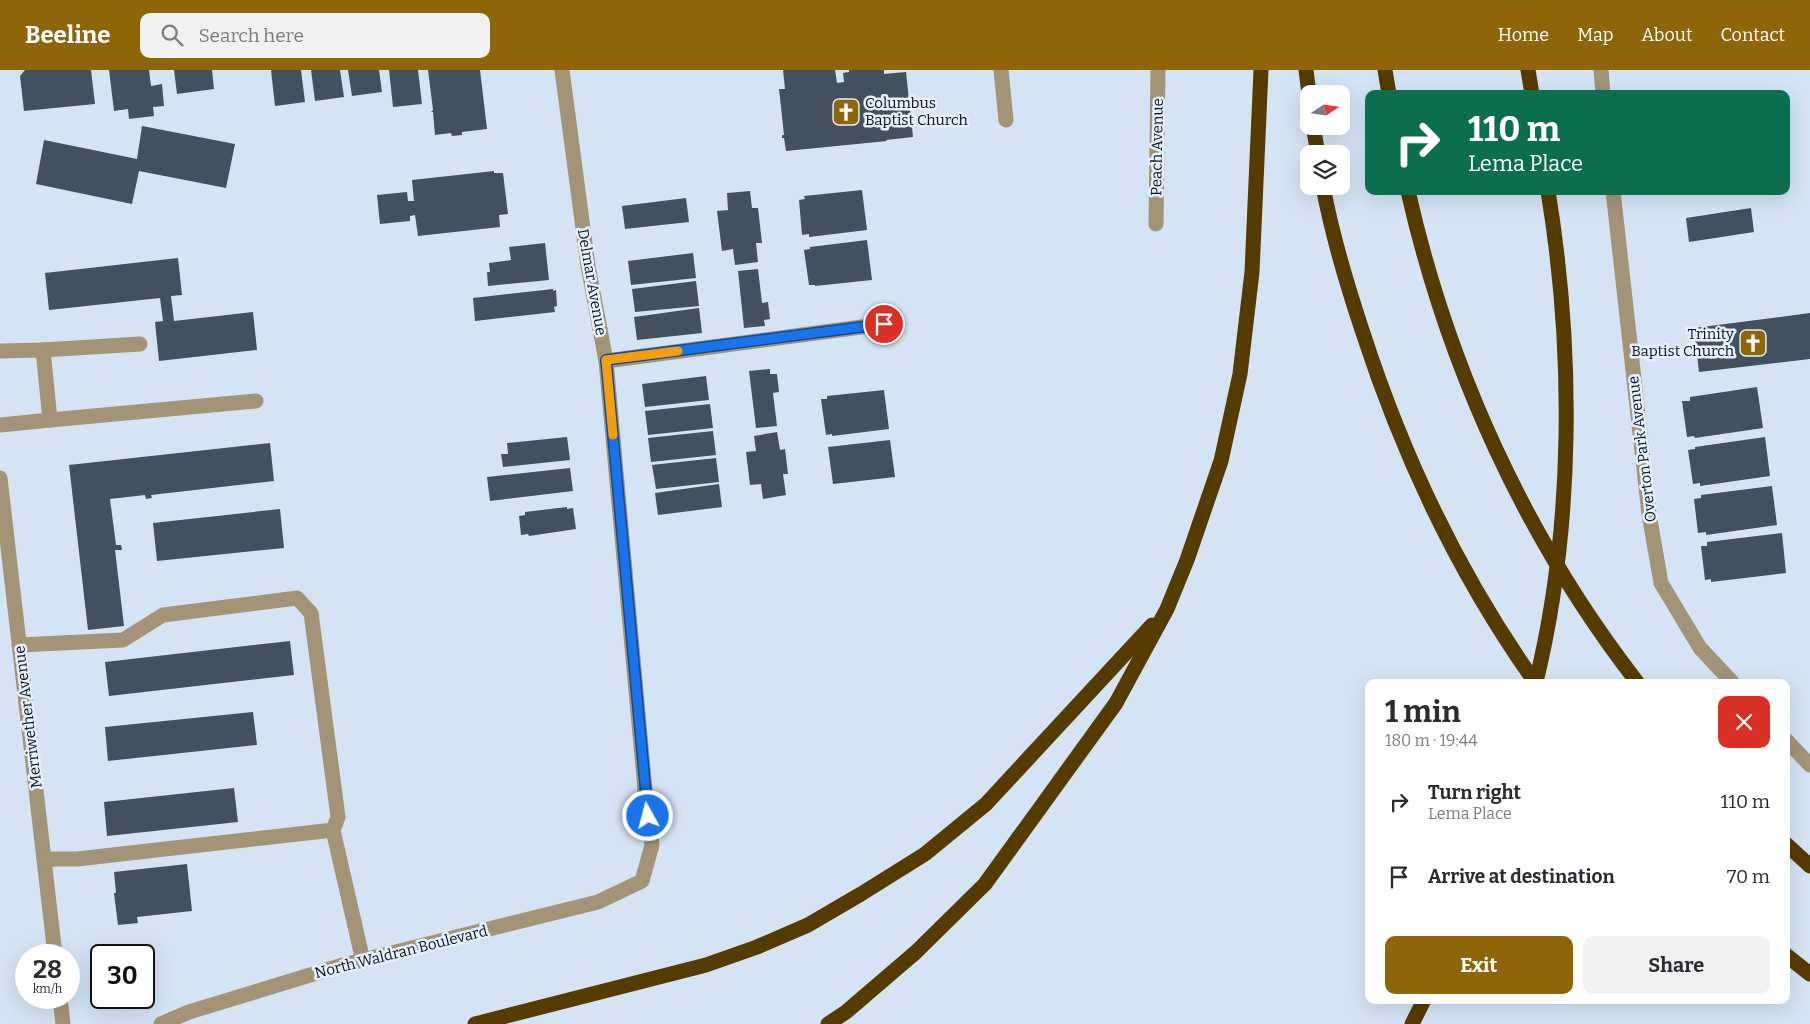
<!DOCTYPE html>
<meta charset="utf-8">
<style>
:root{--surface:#fff;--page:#f2f2f3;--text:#2b2b33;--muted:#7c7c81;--accent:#8e6509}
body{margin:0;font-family:Bitter,serif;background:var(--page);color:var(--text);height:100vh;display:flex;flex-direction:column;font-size:19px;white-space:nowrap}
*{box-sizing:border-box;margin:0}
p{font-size:16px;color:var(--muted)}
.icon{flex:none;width:28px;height:28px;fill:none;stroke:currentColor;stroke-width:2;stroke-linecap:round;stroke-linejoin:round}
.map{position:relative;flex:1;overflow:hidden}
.drawer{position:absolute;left:1365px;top:609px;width:425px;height:325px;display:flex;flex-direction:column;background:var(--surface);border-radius:10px;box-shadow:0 5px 20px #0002}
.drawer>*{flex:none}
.banner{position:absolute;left:1365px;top:20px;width:425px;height:105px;border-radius:10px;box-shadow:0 5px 20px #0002;background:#0b6e4f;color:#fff;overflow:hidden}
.needle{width:32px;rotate:77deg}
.fabs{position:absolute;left:1300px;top:15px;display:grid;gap:10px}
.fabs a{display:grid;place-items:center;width:50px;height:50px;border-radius:10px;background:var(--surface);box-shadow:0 5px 20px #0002;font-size:25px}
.speed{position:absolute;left:15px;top:874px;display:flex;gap:10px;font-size:25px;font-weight:700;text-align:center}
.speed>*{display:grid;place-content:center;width:65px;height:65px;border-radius:50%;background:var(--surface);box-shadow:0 5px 20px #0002;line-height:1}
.speed small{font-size:12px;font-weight:400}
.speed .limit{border:2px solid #111;border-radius:8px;background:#fff;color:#111}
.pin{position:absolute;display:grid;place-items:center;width:42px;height:42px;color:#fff;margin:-21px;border:2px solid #fff;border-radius:50%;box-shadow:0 1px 5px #0007}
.me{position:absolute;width:55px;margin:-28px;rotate:353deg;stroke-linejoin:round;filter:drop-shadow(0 0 4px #0008)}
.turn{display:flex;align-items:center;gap:18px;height:105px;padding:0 20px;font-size:22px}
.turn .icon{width:65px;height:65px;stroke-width:2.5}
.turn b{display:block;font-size:35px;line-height:42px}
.round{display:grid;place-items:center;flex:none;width:52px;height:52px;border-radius:10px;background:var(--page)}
.headline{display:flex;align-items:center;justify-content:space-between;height:85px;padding:0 20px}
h1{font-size:30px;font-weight:700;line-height:38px}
.cta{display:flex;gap:10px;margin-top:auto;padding:10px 20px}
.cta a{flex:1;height:58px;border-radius:10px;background:var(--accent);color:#fff;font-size:20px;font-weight:700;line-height:58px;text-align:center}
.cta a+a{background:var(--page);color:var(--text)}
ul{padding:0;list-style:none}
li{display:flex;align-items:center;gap:15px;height:75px;padding:0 20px}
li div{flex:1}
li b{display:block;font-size:19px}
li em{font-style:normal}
header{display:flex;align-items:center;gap:30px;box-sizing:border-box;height:70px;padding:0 25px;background:var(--accent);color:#fff}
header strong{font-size:24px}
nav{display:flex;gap:28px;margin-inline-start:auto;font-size:18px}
.search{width:350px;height:45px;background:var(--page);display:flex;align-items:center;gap:12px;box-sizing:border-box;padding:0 18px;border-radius:10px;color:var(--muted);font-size:19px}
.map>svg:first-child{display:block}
.building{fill:#43505e}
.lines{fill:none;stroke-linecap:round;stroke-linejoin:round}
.minor{stroke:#a39377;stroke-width:15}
.highway{stroke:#563b00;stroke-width:15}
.route-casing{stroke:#114b97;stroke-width:12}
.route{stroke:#1a73e8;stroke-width:9}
.slow{stroke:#f59e0b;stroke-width:9}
.labels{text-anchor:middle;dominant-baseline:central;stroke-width:5;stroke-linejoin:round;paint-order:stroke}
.poi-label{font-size:15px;fill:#0d1218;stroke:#e4f1ff;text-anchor:start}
.street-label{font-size:15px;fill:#0d1218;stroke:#e4f1ff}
</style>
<header>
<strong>Beeline</strong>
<div class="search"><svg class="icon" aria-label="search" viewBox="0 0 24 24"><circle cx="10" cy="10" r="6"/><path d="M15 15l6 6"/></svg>Search here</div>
<nav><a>Home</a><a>Map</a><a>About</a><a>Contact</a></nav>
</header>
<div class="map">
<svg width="1810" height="954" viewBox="0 0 1810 954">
<rect width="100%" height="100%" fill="#d4e4f5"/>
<g class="building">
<path d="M25,0H91L95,34L24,41L20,6Z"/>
<path d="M109,0H149L151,16L162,14L164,36L153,37L154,46L129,49L128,39L114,41Z"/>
<path d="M174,0H212L214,19L177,24Z"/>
<path d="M271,0H301L305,32L275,36Z"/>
<path d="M311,0H340L344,27L315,31Z"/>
<path d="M348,0H379L382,22L352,26Z"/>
<path d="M389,0H418L422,34L393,37Z"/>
<path d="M428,0H480L487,59L462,62V65L452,66L451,63L435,65L433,42H431L433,40Z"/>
<path d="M783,0H835L837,13L844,12L843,3L849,2V0H884V4L906,2L913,67L886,70L887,71L786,81L784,68H782V65H784L779,19H785Z"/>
<path d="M142,56L235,74L226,118L139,101L132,134L36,114L44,70L137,89Z"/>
<path d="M494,101V103H503L508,144L499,145L500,157L418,166L415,145L410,146V151L380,154L377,125L407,122L408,131H414L412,110Z"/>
<path d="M862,120L867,160L809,167V164L802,165L799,130L805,129L804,126Z"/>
<path d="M750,121L752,138H758L762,173H756L758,192L735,195L733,179L722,181L717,141L728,140L727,123Z"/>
<path d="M686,128L689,152L625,159L622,136Z"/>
<path d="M1751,138L1754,162L1689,172L1686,148Z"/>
<path d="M867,170L872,210L815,216V215H809L804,180L810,179V177Z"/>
<path d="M545,173L549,210L488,216L487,202H490L489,193L511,190L509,177Z"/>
<path d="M693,183L696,208L631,215L628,191Z"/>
<path d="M178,188L182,225L171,226L174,251L253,242L257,280L159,291L155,252L163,251L160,228L49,240L45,203Z"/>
<path d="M758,199L762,233L768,232L770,249L764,250L765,256L744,258L738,201Z"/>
<path d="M696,211L699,236L635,242L632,219Z"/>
<path d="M553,219V221L556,220L557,236L554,237L555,242L475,251L473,228Z"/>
<path d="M699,238L702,263L637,270L634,247Z"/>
<path d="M1810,243V289L1699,302L1694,258Z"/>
<path d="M770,299V304H777L779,322L773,323L777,356L756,358L749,301Z"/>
<path d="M706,306L709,330L645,337L642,314Z"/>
<path d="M1757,317L1763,358L1695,368L1694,366L1687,367L1682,331H1690V327Z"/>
<path d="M884,320L889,359L832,366V364L826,365L821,329H827V326Z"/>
<path d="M710,334L713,358L648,365L645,341Z"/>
<path d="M713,361L716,385L651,392L648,368Z"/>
<path d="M777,362L780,380L785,379L788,404H783L786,425L763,429L761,414L750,415L746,382L756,381L754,366Z"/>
<path d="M567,367L570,390L503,397L501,384H508L507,373Z"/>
<path d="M1765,367L1770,406L1700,416V413L1693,414L1688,380L1695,379V377Z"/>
<path d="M890,370L895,407L833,414L828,377Z"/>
<path d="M270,373L274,411L151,425L152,428L146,429L145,425L110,429L116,475H121L122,480H115L124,556L88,560L69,395Z"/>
<path d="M716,388L719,412L656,419L652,395Z"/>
<path d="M570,398L573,421L490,431L487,407Z"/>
<path d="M719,414L722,437L658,445L655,423Z"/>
<path d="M1772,416L1777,455L1706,465V462L1698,463L1694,429L1701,428V425Z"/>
<path d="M567,437V439L573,438L576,459L529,466L528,464L521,465L519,446L525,445V442Z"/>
<path d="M280,439L284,478L157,491L153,453Z"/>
<path d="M1782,463L1786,503L1711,512V509L1705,510L1701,476H1707V472Z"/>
<path d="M290,571L294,605L109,626L105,592Z"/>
<path d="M253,642L257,675L108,691L105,657Z"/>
<path d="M234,718L238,752L107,766L104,732Z"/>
<path d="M187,794L192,841L137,847L138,853L118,855L114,823H116L114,802Z"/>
</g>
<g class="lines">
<g class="minor">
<path d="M1001,0L1006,50"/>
<path d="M1601,0L1603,24"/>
<path d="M1613,121L1649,444L1661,513L1700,578L1732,612"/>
<path d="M1156,154L1158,0"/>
<path d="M43,280L140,274"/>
<path d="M0,281L43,280L50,350L0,355"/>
<path d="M606,291L884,254"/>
<path d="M50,350L256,331"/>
<path d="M0,408L55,885"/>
<path d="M19,575L123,570L163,545L297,528L311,543L338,747L333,760L77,789H44"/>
<path d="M1786,670L1810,695"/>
<path d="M333,760L363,891"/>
<path d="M60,928L63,954"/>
<path d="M161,954L189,942L343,895L598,832L642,811L652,775L646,731L606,291L588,196L562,0"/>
</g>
<g class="highway">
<path d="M1306,0L1309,24"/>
<path d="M1385,0L1389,24"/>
<path d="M1528,0L1532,24"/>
<path d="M1313,56L1318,84"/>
<path d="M1323,116C1332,166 1347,215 1363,263C1404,389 1458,504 1535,612"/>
<path d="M1408,121C1448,298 1526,469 1637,612"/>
<path d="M1536,612C1574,456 1574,280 1548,121"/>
<path d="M1786,774L1810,796"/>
<path d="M1786,885L1810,904"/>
<path d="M475,954L706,895L757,877L808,855L861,824L925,784L986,734L1152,555"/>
<path d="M828,954L846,942L916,882L985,814L1116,633L1167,539L1187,490L1221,391L1240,304L1252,202L1261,0"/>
<path d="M1412,954L1424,930"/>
</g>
</g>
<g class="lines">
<g class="route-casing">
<path id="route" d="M648,746L606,290L884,254"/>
</g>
<use href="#route" class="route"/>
<path class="slow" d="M613,365L606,290L678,281"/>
</g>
<defs>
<g id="church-square" transform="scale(1.4375)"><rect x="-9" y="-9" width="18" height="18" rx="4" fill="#8e6509" stroke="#e4f1ff"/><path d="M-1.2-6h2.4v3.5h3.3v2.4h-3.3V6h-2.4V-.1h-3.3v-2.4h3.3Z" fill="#fff"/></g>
</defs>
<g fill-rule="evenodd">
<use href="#church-square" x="846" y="42"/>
<use href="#church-square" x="1753" y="273"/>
</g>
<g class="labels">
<g class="poi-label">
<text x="865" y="33">Columbus<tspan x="865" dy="17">Baptist Church</tspan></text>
<text x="1734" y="264" text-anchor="end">Trinity<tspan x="1734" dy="17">Baptist Church</tspan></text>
</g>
<g class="street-label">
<text transform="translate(1157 77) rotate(-89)">Peach Avenue</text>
<text transform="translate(592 212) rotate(80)">Delmar Avenue</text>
<text transform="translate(1642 379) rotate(-97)">Overton Park Avenue</text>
<text transform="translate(28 647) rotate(-97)">Merriwether Avenue</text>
<text transform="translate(401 882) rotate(-14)">North Waldran Boulevard</text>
</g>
</g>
</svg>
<div class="fabs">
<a><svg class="needle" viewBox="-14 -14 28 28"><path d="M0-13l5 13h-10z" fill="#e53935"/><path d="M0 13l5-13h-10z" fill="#7c7c81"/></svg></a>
<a><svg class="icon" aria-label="layers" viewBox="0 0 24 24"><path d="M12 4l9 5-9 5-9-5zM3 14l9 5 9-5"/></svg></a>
</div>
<div class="speed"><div>28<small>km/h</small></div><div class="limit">30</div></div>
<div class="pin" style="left:884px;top:254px;background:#d93025"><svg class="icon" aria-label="arrive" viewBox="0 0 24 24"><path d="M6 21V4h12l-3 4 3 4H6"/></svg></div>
<svg class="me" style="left:648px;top:746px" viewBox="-20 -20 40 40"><circle r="17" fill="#1a73e8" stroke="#fff" stroke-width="3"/><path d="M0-11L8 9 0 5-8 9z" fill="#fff"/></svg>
<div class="banner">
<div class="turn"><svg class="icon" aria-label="right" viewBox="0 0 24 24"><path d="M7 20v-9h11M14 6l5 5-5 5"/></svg><div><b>110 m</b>Lema Place</div></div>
</div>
<section class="drawer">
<div class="headline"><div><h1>1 min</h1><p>180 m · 19:44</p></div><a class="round" style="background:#d93025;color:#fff"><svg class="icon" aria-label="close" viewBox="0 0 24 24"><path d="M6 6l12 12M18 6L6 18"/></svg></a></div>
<ul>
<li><svg class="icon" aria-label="right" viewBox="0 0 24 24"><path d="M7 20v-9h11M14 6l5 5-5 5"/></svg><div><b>Turn right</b><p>Lema Place</p></div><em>110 m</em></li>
<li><svg class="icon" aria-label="arrive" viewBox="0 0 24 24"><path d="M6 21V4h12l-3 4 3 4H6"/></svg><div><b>Arrive at destination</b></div><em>70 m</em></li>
</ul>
<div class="cta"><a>Exit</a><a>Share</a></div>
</section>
</div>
